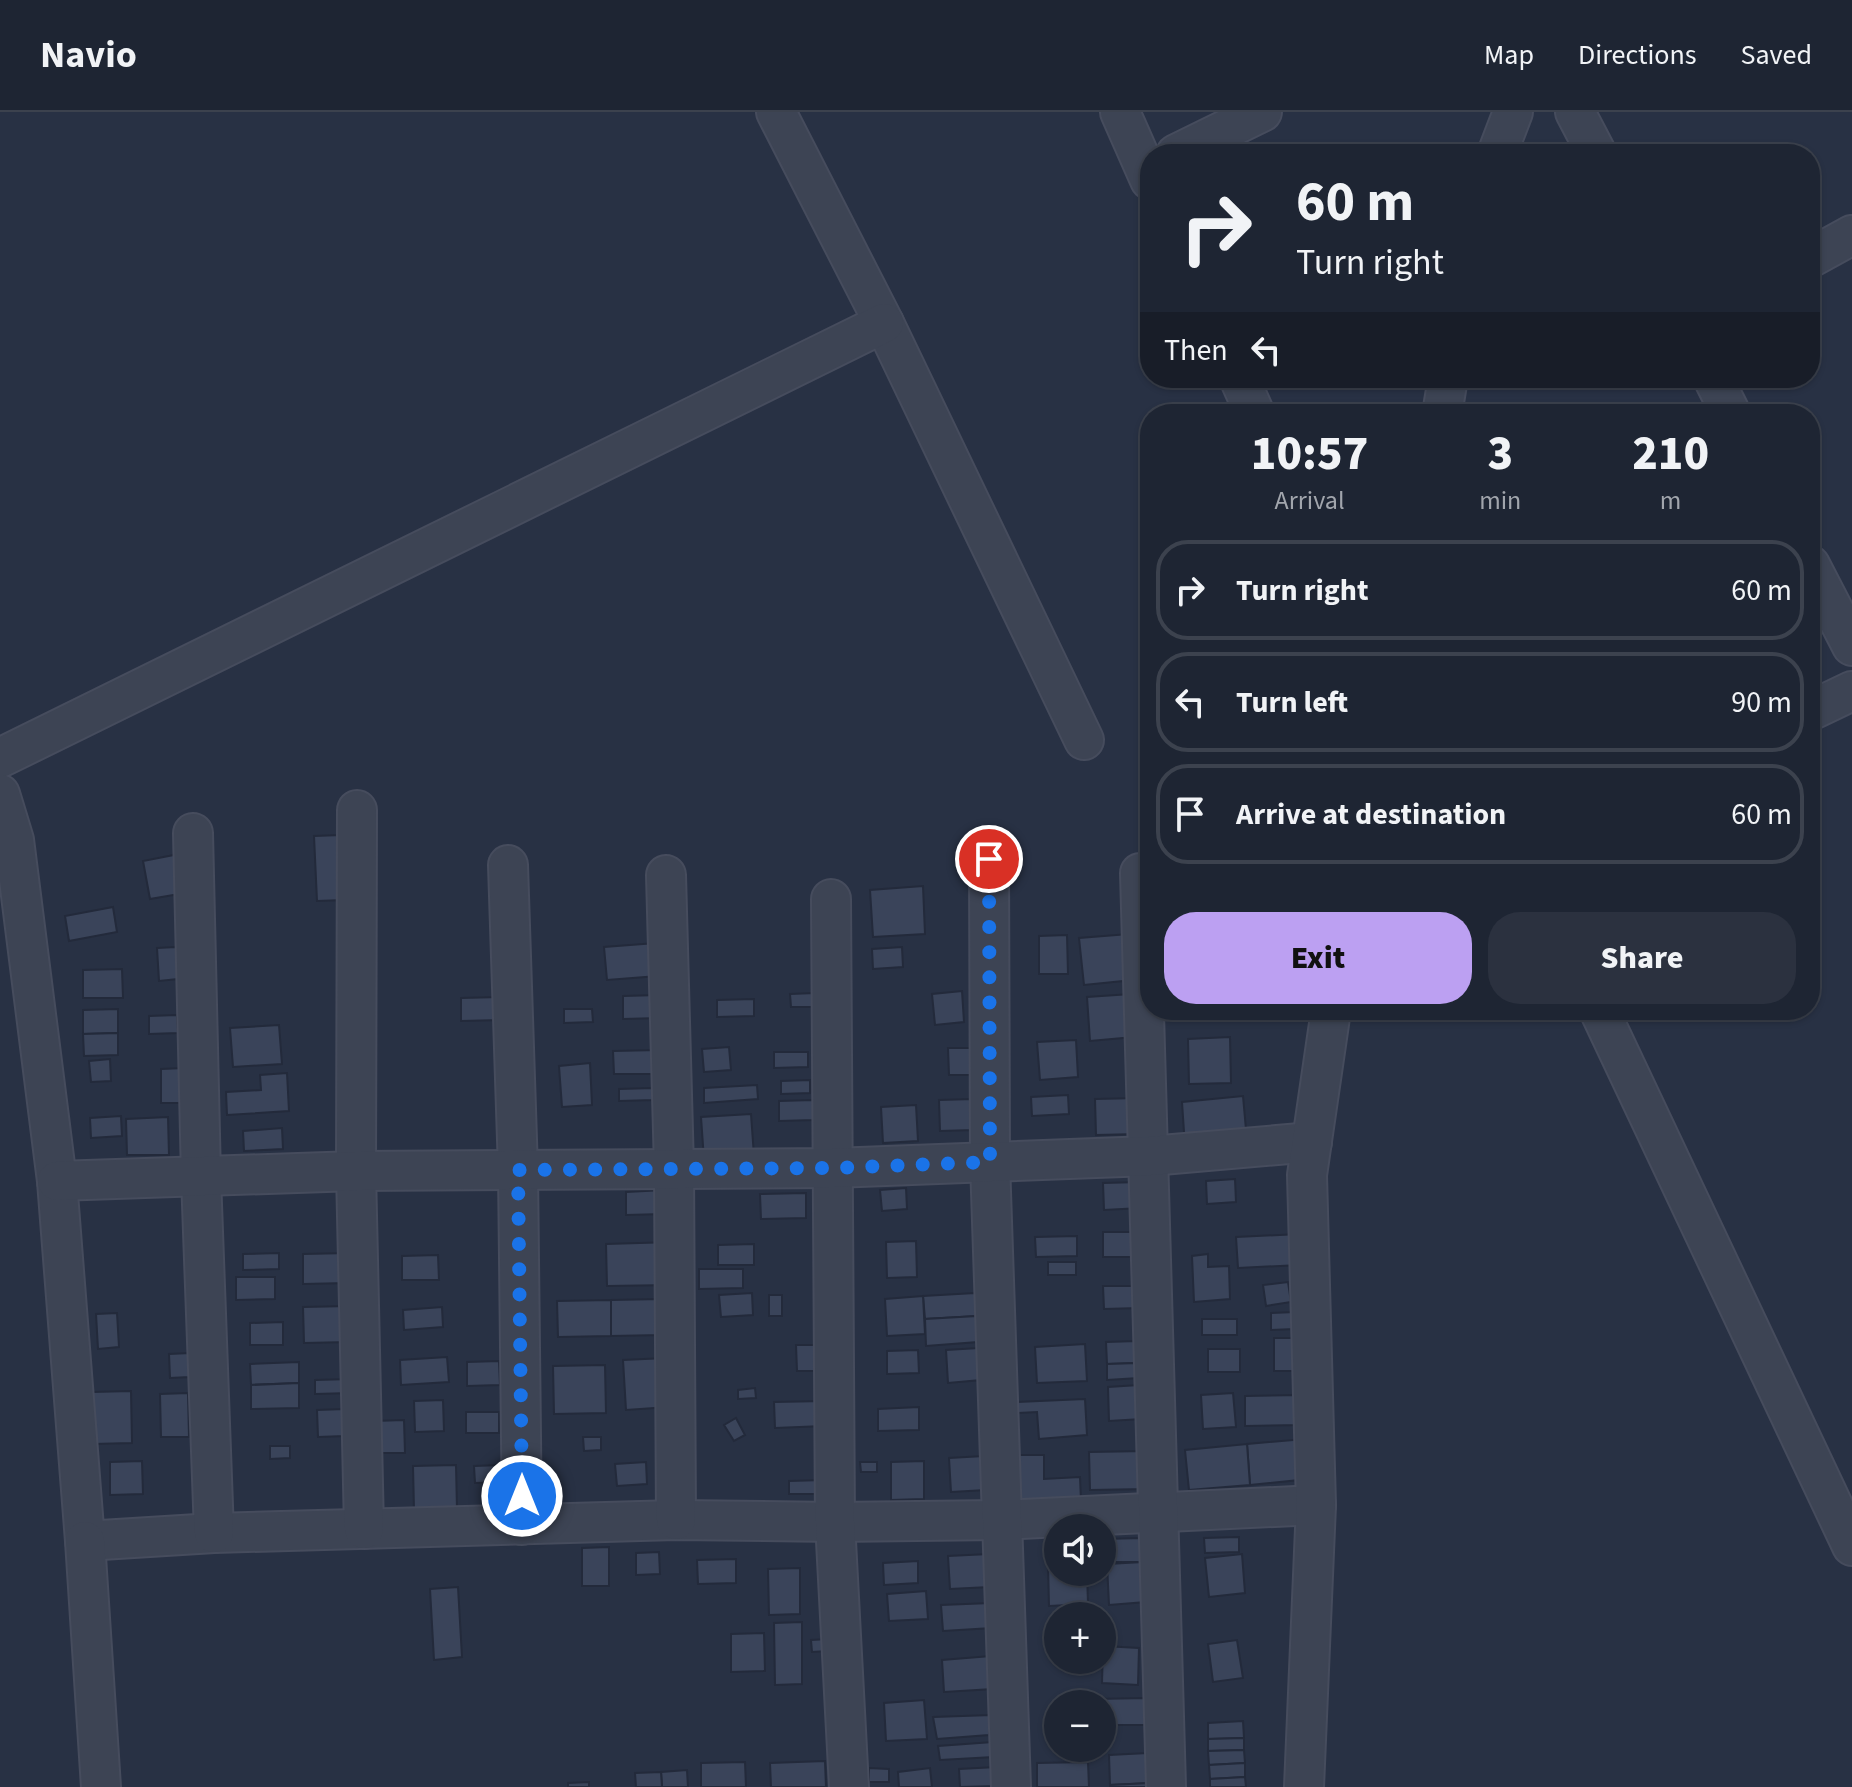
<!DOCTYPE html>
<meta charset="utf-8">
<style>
:root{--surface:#1e2533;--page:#2b313f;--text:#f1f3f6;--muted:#a1a5ac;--line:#3c424e;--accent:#bca0f2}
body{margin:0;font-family:"Source Sans 3",sans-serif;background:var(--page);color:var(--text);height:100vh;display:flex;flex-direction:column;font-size:30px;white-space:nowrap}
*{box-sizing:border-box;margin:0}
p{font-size:26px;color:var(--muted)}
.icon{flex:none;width:44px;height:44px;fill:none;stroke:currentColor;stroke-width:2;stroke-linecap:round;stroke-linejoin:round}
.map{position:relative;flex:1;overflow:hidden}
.details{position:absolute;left:1140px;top:292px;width:680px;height:616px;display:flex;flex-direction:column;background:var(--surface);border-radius:32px;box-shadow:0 2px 6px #0004,0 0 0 2px var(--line)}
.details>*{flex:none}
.banner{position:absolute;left:1140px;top:32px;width:680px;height:244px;border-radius:32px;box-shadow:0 2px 6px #0004,0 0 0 2px var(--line);background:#1e2533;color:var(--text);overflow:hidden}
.tools{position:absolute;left:1044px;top:1402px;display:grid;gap:16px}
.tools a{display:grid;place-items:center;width:72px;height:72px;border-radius:50%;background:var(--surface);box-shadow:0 2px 6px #0004,0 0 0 2px var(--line);font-size:40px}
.pin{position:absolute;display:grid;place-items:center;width:68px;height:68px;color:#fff;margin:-34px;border:4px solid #fff;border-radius:50%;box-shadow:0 2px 8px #0007}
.me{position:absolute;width:88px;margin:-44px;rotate:0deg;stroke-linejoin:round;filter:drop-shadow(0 0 6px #0008)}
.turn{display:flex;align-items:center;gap:28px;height:168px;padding:0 24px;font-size:36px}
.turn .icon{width:104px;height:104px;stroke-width:2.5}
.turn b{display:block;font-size:56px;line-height:68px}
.then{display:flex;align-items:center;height:76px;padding:0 24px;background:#0003;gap:16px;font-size:30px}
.eta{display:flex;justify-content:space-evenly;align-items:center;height:136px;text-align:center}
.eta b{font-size:48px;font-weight:800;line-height:56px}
.cta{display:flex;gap:16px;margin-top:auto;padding:16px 24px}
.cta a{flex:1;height:92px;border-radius:32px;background:var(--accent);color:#111;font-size:32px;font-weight:800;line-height:92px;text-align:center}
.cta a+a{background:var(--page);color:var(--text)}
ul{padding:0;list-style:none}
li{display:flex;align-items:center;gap:24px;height:100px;margin:0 16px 12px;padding:0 8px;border:4px solid var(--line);border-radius:32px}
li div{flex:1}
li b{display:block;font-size:30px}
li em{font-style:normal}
header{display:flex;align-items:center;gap:48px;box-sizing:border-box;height:112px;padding:0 40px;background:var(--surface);border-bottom:2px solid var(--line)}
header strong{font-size:38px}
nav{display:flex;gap:44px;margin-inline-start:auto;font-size:28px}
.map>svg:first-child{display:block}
.building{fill:#3a445a;stroke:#232a3b;stroke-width:2}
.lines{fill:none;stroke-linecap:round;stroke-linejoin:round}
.minor-casing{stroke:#464c5d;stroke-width:42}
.minor{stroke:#3d4454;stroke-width:38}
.route{stroke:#1a73e8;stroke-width:14;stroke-dasharray:0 25.2}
</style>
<header>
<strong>Navio</strong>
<nav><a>Map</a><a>Directions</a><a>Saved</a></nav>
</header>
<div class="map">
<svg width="1852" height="1675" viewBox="0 0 1852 1675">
<rect width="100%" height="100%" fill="#283144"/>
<g class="building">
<path d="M341,723L344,788L317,789L314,724Z"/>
<path d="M179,742L185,781L150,787L143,749Z"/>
<path d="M923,774L925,822L873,825L870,778Z"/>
<path d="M113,795L117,820L69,829L65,804Z"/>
<path d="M1129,822L1133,868L1084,873L1079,826Z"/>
<path d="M1067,823L1068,862H1039V824Z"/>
<path d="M656,831L658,864L607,868L604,835Z"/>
<path d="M176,835L178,867L159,869L157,836Z"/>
<path d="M902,835L903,855L873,857L872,837Z"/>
<path d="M122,857L123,886H83V858Z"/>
<path d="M962,879L964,910L935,913L932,882Z"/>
<path d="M815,881V895H791L790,882Z"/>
<path d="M1131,882L1134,925L1090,929L1087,885Z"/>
<path d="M659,883L660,906L623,907V884Z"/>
<path d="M500,885L501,908L461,909V886Z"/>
<path d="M754,887V904L717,905V888Z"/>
<path d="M118,897V921L83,922V898Z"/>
<path d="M564,897H592L593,910L564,911Z"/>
<path d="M177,903L178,921L149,922V904Z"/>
<path d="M279,913L282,952L233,955L230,916Z"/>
<path d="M118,921V943L84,944L83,922Z"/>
<path d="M1230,925L1231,971L1189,972L1188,927Z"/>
<path d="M1076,928L1078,965L1040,968L1037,930Z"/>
<path d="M729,935L731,958L704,960L702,937Z"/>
<path d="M948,936H975L976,963H949Z"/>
<path d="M658,938L659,962H614L613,939Z"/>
<path d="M774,940H808V955L774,956Z"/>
<path d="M110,947L111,969L91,970L89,949Z"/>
<path d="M590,951L592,993L562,995L559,954Z"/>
<path d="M184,956L185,991H161V957Z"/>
<path d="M287,961L289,999L227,1003L226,980L261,978L260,963Z"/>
<path d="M810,968V981L781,982V969Z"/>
<path d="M757,973L758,987L704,991V976Z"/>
<path d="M653,976L654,988L619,989V977Z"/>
<path d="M1068,983L1069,1002L1032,1004L1031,985Z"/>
<path d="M1243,984L1247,1029L1185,1035L1182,990Z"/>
<path d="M1139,986L1140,1022L1096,1023L1095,987Z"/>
<path d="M973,987L974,1018L940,1019L939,988Z"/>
<path d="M813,988L814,1008L779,1009V989Z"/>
<path d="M916,993L918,1029L883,1031L881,995Z"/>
<path d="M751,1002L754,1044L704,1048L701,1005Z"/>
<path d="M121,1004L122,1024L91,1026L90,1006Z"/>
<path d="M168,1005L169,1043H127L126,1007Z"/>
<path d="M282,1016L283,1037L244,1039L243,1019Z"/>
<path d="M1235,1067L1236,1090L1207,1092L1206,1069Z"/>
<path d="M1140,1070L1141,1096L1104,1098L1103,1071Z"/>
<path d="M906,1076L907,1097L882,1099L880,1078Z"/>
<path d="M664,1078V1102L626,1103V1080Z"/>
<path d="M806,1081V1106L761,1107L760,1082Z"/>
<rect x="1103" y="1120" width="34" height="25"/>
<path d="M1299,1122L1300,1153L1238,1156L1236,1125Z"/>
<path d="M1077,1124V1144L1036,1145L1035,1125Z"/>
<path d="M916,1129L917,1165L887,1166L886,1130Z"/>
<path d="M673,1130V1173L607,1174L606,1132Z"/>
<path d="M754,1132V1153H718V1133Z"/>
<path d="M279,1141V1157L243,1158V1142Z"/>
<path d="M348,1141V1171L303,1172V1142Z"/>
<path d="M1208,1142V1155L1229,1154L1230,1187L1194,1190L1192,1144Z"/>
<path d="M438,1143L439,1168H402V1144Z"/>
<rect x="1048" y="1150" width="28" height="13"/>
<path d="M699,1157H743V1176L699,1177Z"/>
<path d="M236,1165H275V1187L236,1188Z"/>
<path d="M1288,1170L1291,1190L1266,1194L1263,1173Z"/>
<path d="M1103,1174H1140V1196L1104,1197Z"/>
<path d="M752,1181L753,1203L721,1205L719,1183Z"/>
<path d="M975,1181L977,1204L925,1207L923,1184Z"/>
<rect x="769" y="1183" width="13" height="21"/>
<path d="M923,1184L925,1222L887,1224L885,1187Z"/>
<path d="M662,1187V1223L611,1224V1188Z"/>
<path d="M611,1188V1224L558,1225L557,1189Z"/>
<path d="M349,1194L350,1230L304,1231L303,1195Z"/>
<path d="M442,1195L443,1215L404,1218L403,1198Z"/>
<path d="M1295,1200V1217L1271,1218V1201Z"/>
<path d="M117,1201L119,1235L98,1237L96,1202Z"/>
<path d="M977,1204L978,1230L926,1234L925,1207Z"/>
<rect x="1202" y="1207" width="35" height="16"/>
<path d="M283,1210V1233H250V1211Z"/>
<rect x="1274" y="1226" width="29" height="33"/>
<path d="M1137,1229L1138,1251L1107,1252L1106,1230Z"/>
<path d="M1085,1232L1087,1269L1037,1271L1035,1235Z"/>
<path d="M796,1233H817V1259H797Z"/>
<path d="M979,1236L981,1268L948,1271L946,1238Z"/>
<rect x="1208" y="1237" width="32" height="23"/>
<path d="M918,1238L919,1261L887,1262V1239Z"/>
<path d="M190,1241V1265L170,1266L169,1242Z"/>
<path d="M447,1245L449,1270L401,1273L400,1248Z"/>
<path d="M666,1246L669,1295L626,1298L623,1248Z"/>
<path d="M499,1249L500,1273L467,1274V1250Z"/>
<path d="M299,1250V1271L251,1273L250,1252Z"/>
<path d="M1138,1251L1139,1266L1107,1268V1252Z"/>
<path d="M605,1253L606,1301L554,1302L553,1254Z"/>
<path d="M351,1267V1281L315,1282V1268Z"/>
<path d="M299,1271V1296L251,1297V1273Z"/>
<path d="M1139,1273L1142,1307L1109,1309L1108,1275Z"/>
<path d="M755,1276L756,1286L738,1287V1278Z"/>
<path d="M131,1279L132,1331L93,1332L92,1280Z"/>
<path d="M188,1281L189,1325H161L160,1282Z"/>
<path d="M1233,1281L1236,1315L1203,1317L1201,1283Z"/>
<path d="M1302,1283L1303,1313L1245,1314V1284Z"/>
<path d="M1085,1287L1087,1323L1039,1327L1037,1300L1018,1301L1017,1290Z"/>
<path d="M443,1288L444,1319L415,1320L414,1289Z"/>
<path d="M824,1289V1314L775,1316L774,1290Z"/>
<path d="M919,1295V1318L878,1319V1297Z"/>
<path d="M345,1297V1324L318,1325L317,1298Z"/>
<rect x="466" y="1300" width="33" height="21"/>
<path d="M736,1306L745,1323L734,1329L724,1313Z"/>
<path d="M404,1308L405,1341H375L374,1309Z"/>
<path d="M583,1325H601V1338L584,1339Z"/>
<path d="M1305,1327L1309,1367L1250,1373L1247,1332Z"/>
<path d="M1247,1332L1250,1373L1189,1378L1185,1338Z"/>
<path d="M270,1334H290V1346L270,1347Z"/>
<path d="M1146,1339L1147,1377L1090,1378L1089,1340Z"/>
<path d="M1015,1343H1044V1367L1080,1365L1081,1389L1015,1394Z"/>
<path d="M984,1344L986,1378L951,1380L949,1346Z"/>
<path d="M142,1349L143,1382L110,1383V1350Z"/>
<path d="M924,1349V1387L891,1388V1350Z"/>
<path d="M646,1350L647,1372L617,1374L615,1352Z"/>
<path d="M860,1350H877V1360H861Z"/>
<path d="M456,1353L457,1397L414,1399L413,1354Z"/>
<path d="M501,1353V1370L475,1371L474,1354Z"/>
<path d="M823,1368L824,1382H789V1369Z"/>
<path d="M1239,1425V1440L1205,1441L1204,1426Z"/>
<path d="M1143,1426V1450H1102V1427Z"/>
<path d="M609,1435V1474H582V1436Z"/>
<path d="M659,1440L660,1462L636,1463V1441Z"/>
<path d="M989,1442L990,1475L950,1477L948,1444Z"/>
<path d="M1242,1442L1245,1481L1209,1485L1205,1446Z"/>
<path d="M736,1447V1471L698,1472L697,1448Z"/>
<path d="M918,1449V1471L884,1473L883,1451Z"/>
<path d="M1143,1450L1146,1490L1109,1493L1107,1452Z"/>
<path d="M1048,1453H1058V1460H1087L1088,1492L1049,1494Z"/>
<path d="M800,1456V1502L769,1503L768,1457Z"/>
<path d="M458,1475L462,1545L434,1548L430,1477Z"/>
<path d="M926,1479L928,1507L889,1509L887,1482Z"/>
<path d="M991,1491L992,1516L943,1519L941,1493Z"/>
<path d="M802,1510V1572L775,1573L774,1511Z"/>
<path d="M764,1521L765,1559L731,1560V1522Z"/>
<path d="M828,1527V1539L812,1540L811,1528Z"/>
<path d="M1237,1528L1243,1566L1213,1570L1208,1532Z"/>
<path d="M1103,1534L1139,1536L1138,1573L1102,1571Z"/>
<path d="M991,1544L993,1577L944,1580L942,1548Z"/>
<path d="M1147,1586L1148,1613H1102V1592H1094V1587Z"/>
<path d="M924,1588L927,1627L886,1629L884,1591Z"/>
<path d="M1050,1595H1058V1615H1051Z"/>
<path d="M992,1603L989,1623L937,1627L933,1605Z"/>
<path d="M1243,1609L1244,1626L1208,1627V1611Z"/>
<rect x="1051" y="1615" width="7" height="20"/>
<path d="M1244,1626V1638L1208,1639V1627Z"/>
<path d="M993,1630L994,1645L940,1648L938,1634Z"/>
<path d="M1244,1638L1245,1651L1209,1653L1208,1639Z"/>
<path d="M1148,1641L1150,1671L1110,1673L1109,1643Z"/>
<path d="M825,1649L826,1675H771L770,1651Z"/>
<path d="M745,1650L746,1675H701V1651Z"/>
<path d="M1088,1650L1089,1675H1037V1651Z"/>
<path d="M1245,1651V1665L1210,1667L1209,1653Z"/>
<path d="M997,1655L998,1674L960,1675L959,1657Z"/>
<path d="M869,1656L889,1657V1670H869Z"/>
<path d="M930,1656L932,1675H899L898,1660Z"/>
<path d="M687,1658L688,1675H662L661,1660Z"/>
<path d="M661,1660L662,1675H636L635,1661Z"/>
<path d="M1245,1665L1246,1675H1210V1667Z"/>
<path d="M589,1670V1675H568V1671Z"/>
<path d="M1150,1671V1675H1110V1673Z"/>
</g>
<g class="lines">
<g class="minor-casing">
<g id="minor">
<path d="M776,0L884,211L1084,628"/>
<path d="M1120,0L1150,68"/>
<path d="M1575,0L1597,42"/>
<path d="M1176,42L1262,0"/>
<path d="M1497,42L1513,0"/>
<path d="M1810,146L1852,123"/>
<path d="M1239,266L1255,302"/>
<path d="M1713,266L1731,302"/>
<path d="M1442,302L1448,266"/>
<path d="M1810,453L1852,534"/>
<path d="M1810,599L1852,579"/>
<path d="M0,646L884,211"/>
<path d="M0,682L14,728L57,1069L85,1429L214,1421L676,1408L835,1410L1000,1408L1316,1393"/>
<path d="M357,698L356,1059L364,1417"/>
<path d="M193,721L201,1065L214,1421"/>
<path d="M989,747L990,1050L1011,1675"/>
<path d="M508,753L518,1058L522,1413"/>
<path d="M1140,761L1166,1675"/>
<path d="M666,763L674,1056L676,1408"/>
<path d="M831,787L835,1410L849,1675"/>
<path d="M1599,898L1852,1434"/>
<path d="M57,1069L356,1059L833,1056L1150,1044L1312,1030"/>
<path d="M85,1429L101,1675"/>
<path d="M1304,1675L1316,1393L1307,1063L1331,898"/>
</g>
</g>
<use href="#minor" class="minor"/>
</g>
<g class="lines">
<path class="route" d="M522,1384L518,1058L833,1056L990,1050L989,747"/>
</g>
</svg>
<div class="tools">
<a><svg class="icon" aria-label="sound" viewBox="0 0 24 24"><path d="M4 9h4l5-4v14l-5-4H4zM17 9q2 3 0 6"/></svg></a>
<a>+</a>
<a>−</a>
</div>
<div class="pin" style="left:989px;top:747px;background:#d93025"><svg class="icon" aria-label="arrive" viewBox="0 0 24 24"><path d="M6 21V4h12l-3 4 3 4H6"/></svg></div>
<svg class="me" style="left:522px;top:1384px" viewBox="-20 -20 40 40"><circle r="17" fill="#1a73e8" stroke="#fff" stroke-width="3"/><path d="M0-11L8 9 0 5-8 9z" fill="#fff"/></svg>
<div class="banner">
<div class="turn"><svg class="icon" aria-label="right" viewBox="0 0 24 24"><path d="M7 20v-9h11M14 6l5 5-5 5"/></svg><div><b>60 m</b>Turn right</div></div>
<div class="then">Then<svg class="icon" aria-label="left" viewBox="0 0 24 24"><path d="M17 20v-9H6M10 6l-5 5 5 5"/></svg></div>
</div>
<section class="details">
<div class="eta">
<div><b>10:57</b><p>Arrival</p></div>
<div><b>3</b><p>min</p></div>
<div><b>210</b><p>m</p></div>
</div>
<ul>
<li><svg class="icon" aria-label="right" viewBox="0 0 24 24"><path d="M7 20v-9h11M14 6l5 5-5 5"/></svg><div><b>Turn right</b></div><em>60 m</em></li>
<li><svg class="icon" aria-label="left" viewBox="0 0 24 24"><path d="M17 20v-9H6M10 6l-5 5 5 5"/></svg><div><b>Turn left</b></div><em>90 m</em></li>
<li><svg class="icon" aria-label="arrive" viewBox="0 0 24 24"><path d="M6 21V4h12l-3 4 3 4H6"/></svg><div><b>Arrive at destination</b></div><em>60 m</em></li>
</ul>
<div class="cta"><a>Exit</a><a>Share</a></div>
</section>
</div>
